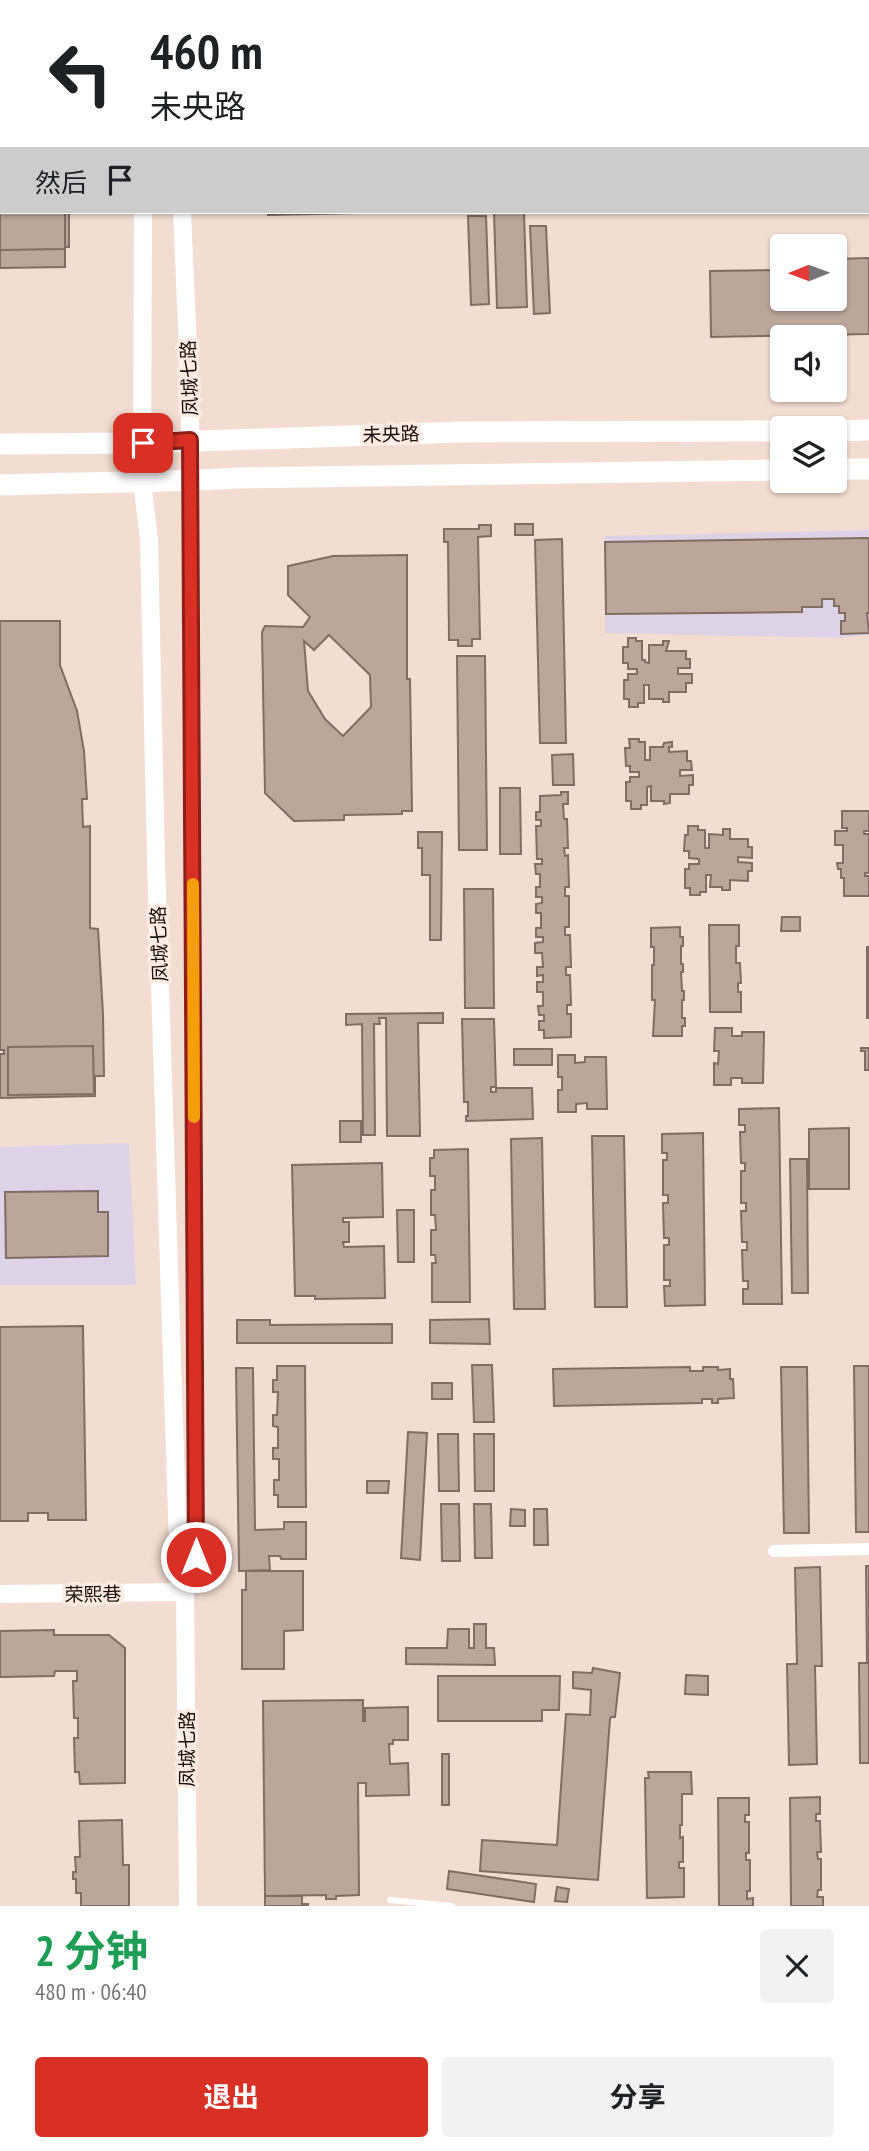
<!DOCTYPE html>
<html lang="zh">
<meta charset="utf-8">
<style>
:root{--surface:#fff;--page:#f2f2f2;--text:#202124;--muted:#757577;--accent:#d93025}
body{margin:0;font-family:"PT Sans Narrow","Noto Sans SC",sans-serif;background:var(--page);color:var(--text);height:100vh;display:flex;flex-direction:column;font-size:26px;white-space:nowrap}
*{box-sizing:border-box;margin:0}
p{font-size:23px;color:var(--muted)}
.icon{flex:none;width:38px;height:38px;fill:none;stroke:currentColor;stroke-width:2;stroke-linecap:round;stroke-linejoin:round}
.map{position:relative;height:1906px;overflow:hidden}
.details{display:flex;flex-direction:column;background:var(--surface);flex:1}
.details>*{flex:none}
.guide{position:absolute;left:0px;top:0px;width:870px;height:214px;box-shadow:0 2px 5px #0004;background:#fff;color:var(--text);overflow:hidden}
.needle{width:46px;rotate:269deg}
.controls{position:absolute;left:770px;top:234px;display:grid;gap:14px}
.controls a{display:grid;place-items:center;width:77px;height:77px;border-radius:7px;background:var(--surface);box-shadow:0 2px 5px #0004;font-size:35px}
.pin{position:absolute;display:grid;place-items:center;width:60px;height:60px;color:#fff;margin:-30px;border-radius:14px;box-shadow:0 4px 10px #0006}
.me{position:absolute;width:77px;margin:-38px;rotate:0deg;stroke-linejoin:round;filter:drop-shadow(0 0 5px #0008)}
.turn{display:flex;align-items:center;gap:24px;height:147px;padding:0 35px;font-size:32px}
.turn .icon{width:91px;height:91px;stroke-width:2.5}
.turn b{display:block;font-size:49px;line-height:60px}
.then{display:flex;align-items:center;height:66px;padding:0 35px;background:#0003;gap:14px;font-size:26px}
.round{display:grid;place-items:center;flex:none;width:74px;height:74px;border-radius:7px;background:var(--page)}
.overview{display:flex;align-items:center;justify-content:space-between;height:119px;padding:0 35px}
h1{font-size:42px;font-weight:700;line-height:52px;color:#1e9e55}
.action{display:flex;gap:14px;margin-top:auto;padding:14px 35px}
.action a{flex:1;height:80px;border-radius:7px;background:var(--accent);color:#fff;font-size:28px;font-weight:700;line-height:80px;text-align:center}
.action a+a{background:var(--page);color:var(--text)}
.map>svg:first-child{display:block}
.commercial{fill:#ddd3e7}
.building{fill:#bca69c;stroke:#816d63;stroke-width:2;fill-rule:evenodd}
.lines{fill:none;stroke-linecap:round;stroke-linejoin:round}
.lane{stroke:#fff;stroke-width:6}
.street{stroke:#fff;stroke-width:12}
.secondary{stroke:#fff;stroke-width:18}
.primary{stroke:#fff;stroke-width:21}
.route-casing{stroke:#8d1f18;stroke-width:18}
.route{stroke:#d93025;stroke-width:12}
.slow{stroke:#f59e0b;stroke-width:12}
.labels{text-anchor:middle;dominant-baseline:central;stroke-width:7;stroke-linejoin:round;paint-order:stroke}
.street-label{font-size:19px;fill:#170f0c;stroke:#fdeae1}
</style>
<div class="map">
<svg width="869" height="1906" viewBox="0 0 869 1906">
<rect width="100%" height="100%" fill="#f3dcd1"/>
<g class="commercial">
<rect x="228" y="0" width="197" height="2"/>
<path d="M869,530V635L840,638L605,633V536Z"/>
<path d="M129,1143L136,1285H0V1147Z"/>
</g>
<g class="building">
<path d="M0,0H51V2H2V75H0Z"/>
<path d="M0,0H61V2H2V212H69V247H65V267L0,268Z"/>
<path d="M0,168H2V212H65V249L0,250Z"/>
<path d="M268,212H405L268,215Z"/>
<path d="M494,212H524L527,307L497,308Z"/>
<path d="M468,216H486L489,304L471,305Z"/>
<path d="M530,226H546L550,313L534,314Z"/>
<path d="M869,258V334L711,337L710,271L782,270V299H835V259Z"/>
<rect x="515" y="524" width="18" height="11"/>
<path d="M479,525H491V536L478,537L480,639H472V646H458V640H449L448,542H444V529H479Z"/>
<path d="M869,538V613H867L869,633L841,634V621H845V613H839V606H834V599H822V607H802V612L606,614L605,542Z"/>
<path d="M562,539L566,743H540L535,540Z"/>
<path d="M407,555V679H410L412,811H402V814L344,815V820L294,821L265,793L262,632L265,626L303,627L310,617L288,595V566L333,556ZM329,635L370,675L371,707L343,736L325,719L308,691L304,641L314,650Z"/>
<path d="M0,621H60V665L77,711L84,751L87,799H82L83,827L90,826V928L98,929L103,1014L104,1076H95V1096L0,1098V1054H4V1050H0Z"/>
<path d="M628,638H636V641H642V660H645V662L649,663V645H663V641H669L666,651H686V659H690V668H678V674H692V683H686V692H669V702H663V699H649V685H644V703H638V707H629V699H624V680H628V674H637V669H628V663H623V647H628Z"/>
<path d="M457,656H485L487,850H459Z"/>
<path d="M629,739H639V742H645V760H650V747H663L664,743L672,742V747H669V752L687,751V761H691L692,770H680V776L693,775V785H689V794H670V803L664,804V801H651V786L647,787V805H641V809H631V801H626V782H630V777H639V772H630V766H626L625,748H630Z"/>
<path d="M573,754L574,785H553L552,755Z"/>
<path d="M500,788H520L521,854H500Z"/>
<path d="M561,792H568V804H563L564,819H567L568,848H564L565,856L568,855L569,887H565V896H569V927H565V935H570L571,967H566V975H570L571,1005H567V1014H571V1037L544,1038V1030H539V1021H544V1015H539L538,1006H543V992H537V982H543V975L537,976V967H543L542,953H535V943L543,942V937H536V928H541V913H536V904L542,903V897H536V887H540V874H536L535,864H542V859H537L536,826H541V820H536V812H540V796L561,795Z"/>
<path d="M842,811H869V831H864V834H869V873H865V876H869V896H844V878H841V869H838L837,863H843V845H835V831H847V828H842Z"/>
<path d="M688,826H698V830H705V848H709V834L723,835V829H730V839H748V847H752V858L738,857V862L752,863V871H748V881L730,880V890H722V887H710L711,875H706V892H700V895H690V888H685V869H689V864H699V859L689,858V851H684L685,835H688Z"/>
<path d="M418,832H442L441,940H430V875H422V848H418Z"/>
<path d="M464,889H493L494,1008H465Z"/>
<path d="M782,917H800V931H781Z"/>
<path d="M709,925H739V946H736V963H740L741,983H738V992H741V1012H710Z"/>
<path d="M680,927V937H683V946H681V964H683V972H681L682,991H684V1000H682V1018H685V1026H682V1036H653L655,1000H652V965H654V947H651V928Z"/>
<rect x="867" y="947" width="2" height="71"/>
<path d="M443,1013V1023H418L420,1136H387L386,1018H379L380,1024H374L375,1135H363L362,1024L346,1025V1014Z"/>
<path d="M462,1019H494L496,1087H491V1092H496V1088H532L533,1119L466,1121V1116H468V1102H464Z"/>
<path d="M715,1028H732V1036H742V1032H764L763,1083H742V1078H731V1085H714V1063L718,1064L719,1051H714Z"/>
<path d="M93,1046L94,1094L8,1095V1047Z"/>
<path d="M861,1048H869V1070H865V1051H861Z"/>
<rect x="514" y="1049" width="38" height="16"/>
<path d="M558,1055H575V1063L585,1062V1057H606L607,1109H587V1103L576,1104V1112H558V1090H562V1077H558Z"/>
<path d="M779,1108L782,1304H743V1289H748V1281H743L742,1250H747V1242H742L741,1211H746V1203H741V1171H745V1163H741L740,1132H745V1125H739V1109Z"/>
<rect x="340" y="1121" width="21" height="21"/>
<path d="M849,1128V1189H809V1129Z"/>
<path d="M703,1133L705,1305L665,1306L664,1286H670V1280H664V1245H669V1238H664L663,1203H668V1195H663V1160H667V1153H662V1134Z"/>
<path d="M592,1136H624L627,1307H595Z"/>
<path d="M542,1138L545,1309H514L511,1139Z"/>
<path d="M468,1149L470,1302H432V1263H436L435,1255H431V1230H436L435,1215H431V1190H435V1176H430V1158H434V1150Z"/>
<path d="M790,1159H807L808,1293H792Z"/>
<path d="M382,1163L383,1217L343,1218V1222H349V1242H343L344,1247L384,1246L385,1298L315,1299V1296H295L292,1165Z"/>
<path d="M98,1191V1212H108V1256L6,1258L5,1192Z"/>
<path d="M397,1210H414V1262H398Z"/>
<path d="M489,1319L490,1344L430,1343V1320Z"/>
<path d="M237,1320H270V1325L392,1324V1343H237Z"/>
<path d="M83,1326L86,1520H48V1513H28V1521H0V1327Z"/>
<path d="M472,1365H492L494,1422H474Z"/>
<path d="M277,1366H305L306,1507H278V1495H274V1480H279V1459H273V1448H278V1427L273,1426V1415H277L278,1392H273V1380H277Z"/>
<path d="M854,1366H869V1532H856Z"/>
<path d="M690,1367V1371H703V1367H718V1370L730,1369V1379H733L734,1398L718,1399V1403H712V1399H702V1403L554,1406L553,1369Z"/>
<path d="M781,1367H807L809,1533H784Z"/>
<path d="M236,1368H253L255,1530L284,1529V1522H306V1559H281L280,1556H269L270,1570L239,1571Z"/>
<rect x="432" y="1383" width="20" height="16"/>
<path d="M408,1432L427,1433L420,1560L401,1558Z"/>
<path d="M438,1434H458L459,1491H439Z"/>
<path d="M474,1434H494V1491H475Z"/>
<path d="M367,1481H389L388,1493H367Z"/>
<path d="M441,1504H459L460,1561H442Z"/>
<path d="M474,1504H491L492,1558H475Z"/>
<path d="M511,1509L525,1510V1526H510Z"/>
<path d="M534,1509H547L548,1545H534Z"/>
<path d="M866,1566H869V1763H860L859,1663H867Z"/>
<path d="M820,1567L822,1666H815L817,1764L789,1765L787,1664H797L795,1568Z"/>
<path d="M246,1571H303V1630L284,1631V1669H242V1590H246Z"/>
<path d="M474,1624H486V1648H494L495,1665L406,1664V1648H447L448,1629H469V1648H474Z"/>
<path d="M54,1630V1635H109L125,1648V1783L80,1784L79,1772H75L74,1738H78V1718H74L73,1681H77V1671H55L54,1676L0,1677V1631Z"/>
<path d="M593,1668L620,1673L615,1717H611L610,1719L598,1880L480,1871L482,1840L557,1845L566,1714L590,1715L591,1690L573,1688V1672L592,1673Z"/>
<path d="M686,1675L708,1676V1695L685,1694Z"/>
<path d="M438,1676H560L559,1710H542V1721H438Z"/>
<path d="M363,1700V1721H365V1708L408,1707V1740H393V1744H389L390,1764L408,1763L409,1795L366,1796V1783H358L359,1895L336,1896V1899H326V1895L265,1896L263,1701Z"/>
<rect x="442" y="1754" width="7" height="51"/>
<path d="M648,1772H691L692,1794H682V1825H680V1838L683,1837V1862H679V1868H684V1897L647,1898L645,1778H649Z"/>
<path d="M820,1797V1814H816V1821H820L821,1852H817L818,1859H821V1890H818L817,1897H823V1906H791L790,1798Z"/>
<path d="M718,1798H749V1815H745V1822H749V1853H746V1860H750V1891H747V1899L753,1898V1906H719Z"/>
<path d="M122,1820L123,1865H129V1906H81V1893H76V1879H73V1872H76L75,1857H80L79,1821Z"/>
<path d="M449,1871L536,1884L534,1902L447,1889Z"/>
<path d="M557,1887L569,1889L567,1902L555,1901Z"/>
<path d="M265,1896H302V1904H308V1906H265Z"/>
</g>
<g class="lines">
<path class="lane" d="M390,1900L452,1906"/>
<path class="street" d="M774,1551L869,1549"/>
<g class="secondary">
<path d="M180,0V2"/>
<path d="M144,2V0"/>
<path d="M143,212L142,482L149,539L156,862L178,1547L185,1592L188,1906"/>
<path d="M182,212L190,395L196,1557L186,1589"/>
<path d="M0,1594L185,1592"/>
</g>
<g class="primary">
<path d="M835,431L869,430"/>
<path d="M0,444L143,443L461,432L782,431"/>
<path d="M835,469H869"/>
<path d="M0,485C79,482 158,483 237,478L782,470"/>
</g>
</g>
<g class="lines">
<g class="route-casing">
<path id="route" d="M143,443L190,440L196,1557"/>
</g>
<use href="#route" class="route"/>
<path class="slow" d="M193,884L194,1117"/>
</g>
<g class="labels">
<g class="street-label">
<text transform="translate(189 378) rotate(-92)">凤城七路</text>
<text transform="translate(391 434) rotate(-2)">未央路</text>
<text transform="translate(159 944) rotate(-92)">凤城七路</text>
<text transform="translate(93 1594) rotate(-1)">荣熙巷</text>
<text transform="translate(187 1749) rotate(-90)">凤城七路</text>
</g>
</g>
</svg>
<div class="controls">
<a><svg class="needle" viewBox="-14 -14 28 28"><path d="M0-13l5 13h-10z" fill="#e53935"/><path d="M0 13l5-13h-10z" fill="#757577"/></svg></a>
<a><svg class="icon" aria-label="sound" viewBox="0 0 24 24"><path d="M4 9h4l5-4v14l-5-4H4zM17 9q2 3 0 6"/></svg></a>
<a><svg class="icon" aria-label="layers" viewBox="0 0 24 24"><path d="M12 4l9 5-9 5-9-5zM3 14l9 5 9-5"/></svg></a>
</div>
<div class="pin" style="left:143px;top:443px;background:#d93025"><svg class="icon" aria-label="arrive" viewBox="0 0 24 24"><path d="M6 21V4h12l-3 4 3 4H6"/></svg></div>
<svg class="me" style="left:196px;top:1557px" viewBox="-20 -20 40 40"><circle r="17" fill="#d93025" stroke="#fff" stroke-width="3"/><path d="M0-11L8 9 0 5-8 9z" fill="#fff"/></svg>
<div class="guide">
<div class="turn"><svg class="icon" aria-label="left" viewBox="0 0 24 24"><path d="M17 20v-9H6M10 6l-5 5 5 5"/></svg><div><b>460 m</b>未央路</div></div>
<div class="then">然后<svg class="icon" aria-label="arrive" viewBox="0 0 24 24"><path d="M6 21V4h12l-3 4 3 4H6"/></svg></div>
</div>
</div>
<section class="details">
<div class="overview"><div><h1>2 分钟</h1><p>480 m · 06:40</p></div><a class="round"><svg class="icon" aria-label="close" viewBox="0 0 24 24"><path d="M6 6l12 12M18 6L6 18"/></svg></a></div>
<div class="action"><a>退出</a><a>分享</a></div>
</section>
